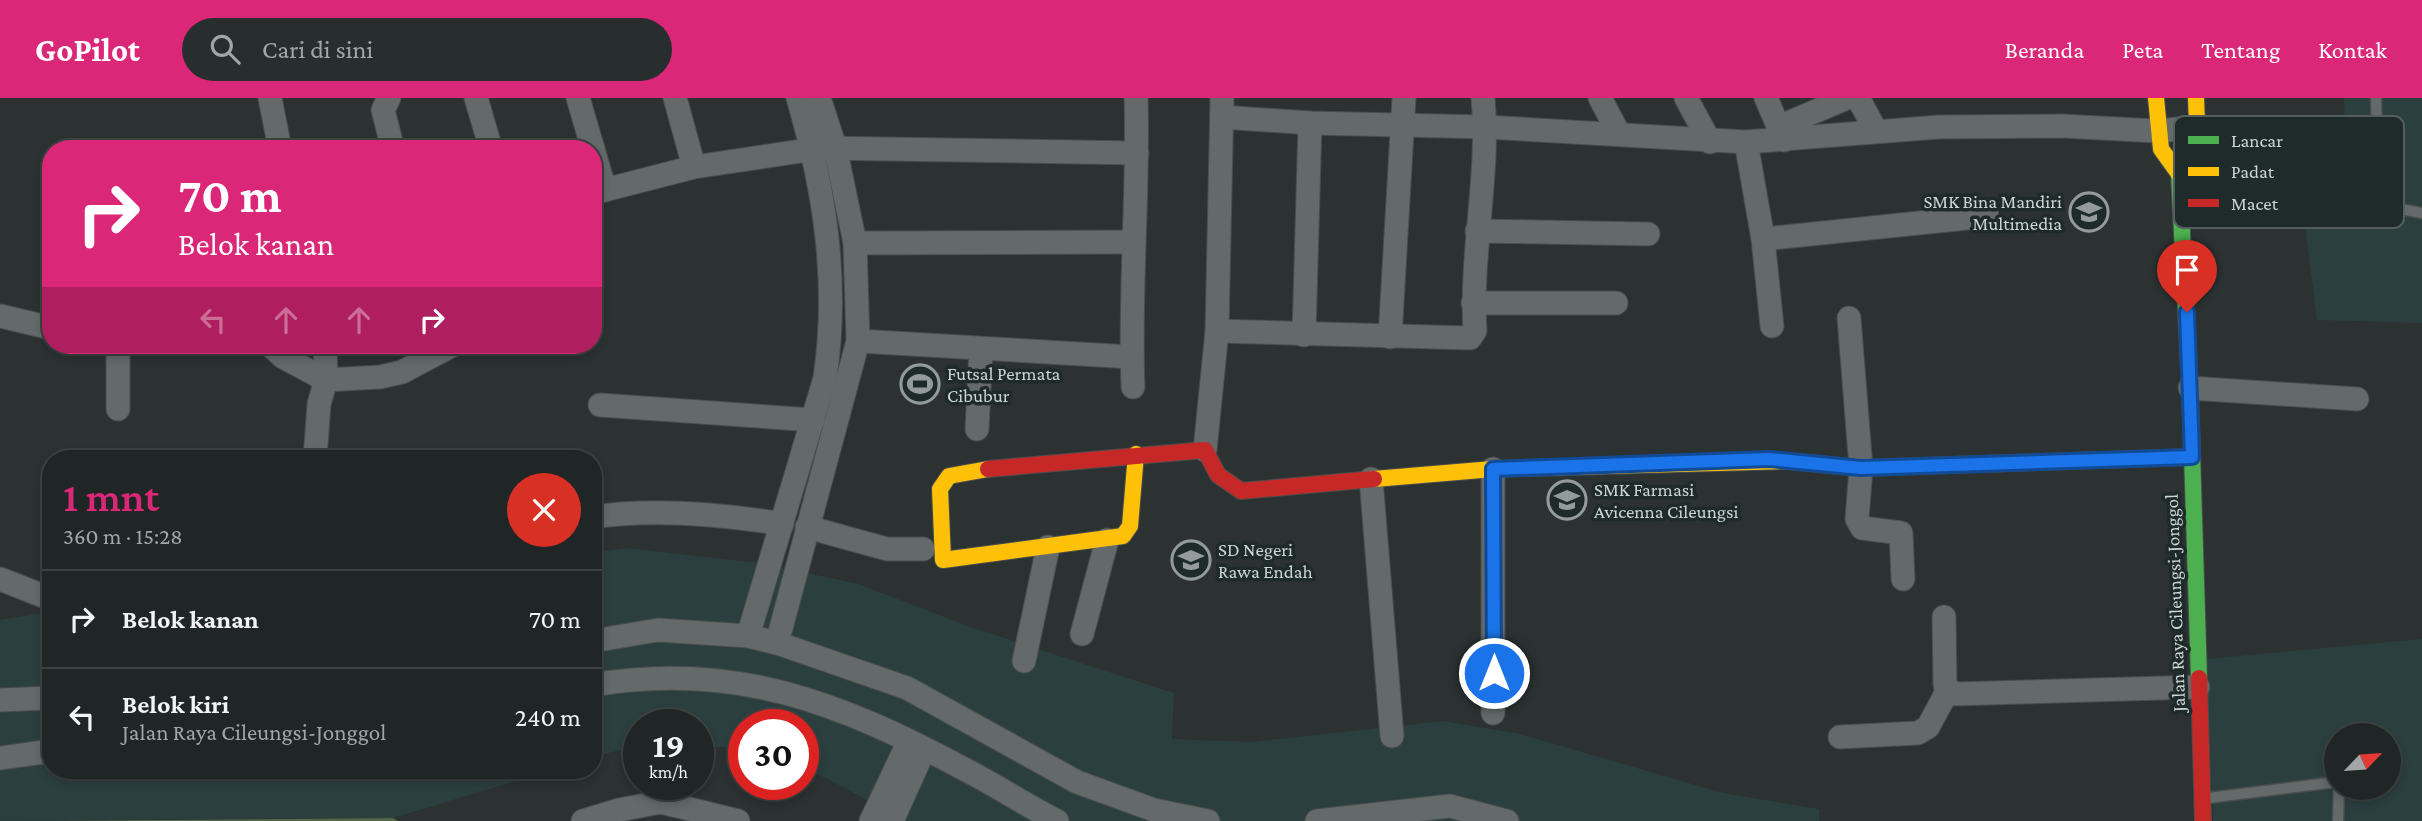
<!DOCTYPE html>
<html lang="id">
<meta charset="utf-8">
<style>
:root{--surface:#202625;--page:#282e2d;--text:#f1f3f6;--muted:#a2a5a7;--line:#3d4342;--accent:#db2777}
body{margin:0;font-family:"Crimson Pro",serif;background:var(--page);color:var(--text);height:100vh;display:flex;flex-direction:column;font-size:26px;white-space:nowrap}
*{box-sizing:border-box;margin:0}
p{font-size:23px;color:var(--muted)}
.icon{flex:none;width:38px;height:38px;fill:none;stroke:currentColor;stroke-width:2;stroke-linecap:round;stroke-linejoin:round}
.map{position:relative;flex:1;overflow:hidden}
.details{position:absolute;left:42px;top:352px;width:560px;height:329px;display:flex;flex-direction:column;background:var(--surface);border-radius:28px;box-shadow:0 4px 10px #0003,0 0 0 2px var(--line)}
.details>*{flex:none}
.top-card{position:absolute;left:42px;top:42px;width:560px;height:214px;border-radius:28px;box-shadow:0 4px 10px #0003,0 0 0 2px var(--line);background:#db2777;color:#fff;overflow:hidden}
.needle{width:46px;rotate:65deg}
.controls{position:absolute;left:2324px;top:625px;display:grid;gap:14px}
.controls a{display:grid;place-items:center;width:77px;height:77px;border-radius:50%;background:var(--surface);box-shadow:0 4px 10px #0003,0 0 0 2px var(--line);font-size:35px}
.speed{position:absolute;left:623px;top:611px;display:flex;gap:14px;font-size:35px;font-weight:700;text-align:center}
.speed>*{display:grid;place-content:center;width:91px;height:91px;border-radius:50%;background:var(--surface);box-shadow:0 4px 10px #0003,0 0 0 2px var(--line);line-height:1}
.speed small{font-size:18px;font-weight:400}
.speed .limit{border:10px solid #d22;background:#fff;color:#111}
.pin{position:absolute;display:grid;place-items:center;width:60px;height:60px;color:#fff;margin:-72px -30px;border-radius:50% 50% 50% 0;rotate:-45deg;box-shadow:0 0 7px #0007}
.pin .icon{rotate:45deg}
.me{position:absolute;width:77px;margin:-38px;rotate:0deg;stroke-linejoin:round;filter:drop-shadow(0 0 5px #0008)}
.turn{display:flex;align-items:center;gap:24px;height:147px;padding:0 21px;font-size:32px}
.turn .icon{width:91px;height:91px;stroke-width:2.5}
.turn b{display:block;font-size:49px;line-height:60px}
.lanes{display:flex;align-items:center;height:66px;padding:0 21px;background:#0003;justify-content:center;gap:35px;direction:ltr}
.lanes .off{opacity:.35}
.round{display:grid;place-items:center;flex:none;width:74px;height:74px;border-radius:37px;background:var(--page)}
.summary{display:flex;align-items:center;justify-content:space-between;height:119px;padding:0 21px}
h1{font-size:42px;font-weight:600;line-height:52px;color:var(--accent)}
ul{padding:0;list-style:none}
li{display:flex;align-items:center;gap:21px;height:98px;padding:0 21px;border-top:2px solid var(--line)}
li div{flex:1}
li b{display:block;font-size:26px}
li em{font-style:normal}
header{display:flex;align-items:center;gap:42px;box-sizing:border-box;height:98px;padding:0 35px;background:var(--accent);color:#fff}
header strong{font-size:33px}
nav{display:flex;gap:38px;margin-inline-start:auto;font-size:24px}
.search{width:490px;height:63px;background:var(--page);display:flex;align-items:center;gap:18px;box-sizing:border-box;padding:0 24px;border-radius:38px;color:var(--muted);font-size:26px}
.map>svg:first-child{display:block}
.built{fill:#2b3f3e;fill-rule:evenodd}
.forest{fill:#546645}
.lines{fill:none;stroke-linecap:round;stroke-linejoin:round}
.lane-casing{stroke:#484e4d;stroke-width:13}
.street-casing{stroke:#484e4d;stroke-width:25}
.fast-casing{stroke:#484e4d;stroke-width:18}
.slow-casing{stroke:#484e4d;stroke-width:18}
.jam-casing{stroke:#484e4d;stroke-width:18}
.lane{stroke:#646969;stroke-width:10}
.street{stroke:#646969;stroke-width:23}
.fast{stroke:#4caf50;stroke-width:16}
.slow{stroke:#ffc107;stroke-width:16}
.jam{stroke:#c62828;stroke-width:16}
.route-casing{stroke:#114b97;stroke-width:18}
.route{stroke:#1a73e8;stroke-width:12}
.labels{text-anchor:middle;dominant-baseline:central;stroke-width:7;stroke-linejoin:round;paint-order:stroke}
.poi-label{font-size:19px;fill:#cdd5d4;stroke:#1e2b2a;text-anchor:start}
.street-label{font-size:19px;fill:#cdd5d4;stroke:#1e2b2a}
.key{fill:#1e2b2a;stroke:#535e5d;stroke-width:2}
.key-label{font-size:19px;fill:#cdd5d4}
</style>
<header>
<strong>GoPilot</strong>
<div class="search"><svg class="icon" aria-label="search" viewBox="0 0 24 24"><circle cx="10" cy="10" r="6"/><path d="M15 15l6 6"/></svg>Cari di sini</div>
<nav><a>Beranda</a><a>Peta</a><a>Tentang</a><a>Kontak</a></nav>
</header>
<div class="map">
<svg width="2422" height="723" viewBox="0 0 2422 723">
<rect width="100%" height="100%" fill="#2b3231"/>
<g class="built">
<path d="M2344,0H2422V225L2317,222L2301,96L2347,95Z"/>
<path d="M626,450L759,465L859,486L970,529L1174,595L1172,641L1252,644L1443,623L1520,636L1723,695L1819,711V723H906L826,680L803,672V626H744V654L730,649H698V626H639V647L593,659V455Z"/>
<path d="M50,514L51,672H552L393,720L0,723V522Z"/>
<path d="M2422,541V723H2213L2206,561ZM2336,637H2389V690H2336Z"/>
</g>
<path class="forest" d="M393,720L398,723H46Z"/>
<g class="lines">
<g class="lane-casing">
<g id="lane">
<path d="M2376,0L2379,111"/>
<path d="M2186,112L2396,110L2422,115"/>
<path d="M2208,700L2336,684"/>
<path d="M2338,723L2339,690"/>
</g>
</g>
<g class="street-casing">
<g id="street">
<path d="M270,0L280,51"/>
<path d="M389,0L383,12L393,51"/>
<path d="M476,0L491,51"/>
<path d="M578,0L593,51"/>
<path d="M675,0L694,69"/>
<path d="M1600,0L1619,36"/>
<path d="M1686,0L1710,44"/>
<path d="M1766,0L1784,42"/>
<path d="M1858,0L1876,33"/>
<path d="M1222,19L1310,25L1486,29L1746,44L1939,29L2062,28L2157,33L2198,29"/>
<path d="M1781,28L1847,0"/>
<path d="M1746,44L1763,141L1772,228"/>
<path d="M593,51L605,92"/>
<path d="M593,95L694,69L821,50L1137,55"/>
<path d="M1477,133L1648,136"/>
<path d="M1763,141L1987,118"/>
<path d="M855,145L1132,144"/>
<path d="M1473,205H1616"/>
<path d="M0,218L51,230"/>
<path d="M1849,220L1861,370L1857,421L1862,430L1901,435L1903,481"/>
<path d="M1217,233L1470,240L1475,233C1470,155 1490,77 1483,0"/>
<path d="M1304,237L1310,25"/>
<path d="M1390,239L1404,0"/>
<path d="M858,243L1132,259"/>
<path d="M118,247V311"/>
<path d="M270,247L283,259L326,282L380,279L402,274L453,247"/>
<path d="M1133,289C1129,192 1139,96 1136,0"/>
<path d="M2190,290L2357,301"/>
<path d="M600,307L813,322"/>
<path d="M977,331L981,251"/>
<path d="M1205,352L1217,233L1222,0"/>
<path d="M315,360L319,306L326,282L325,247"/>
<path d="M1371,381L1392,638"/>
<path d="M593,419C655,410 721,416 782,426"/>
<path d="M807,429L887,451H923"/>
<path d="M0,481L51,501"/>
<path d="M1944,519L1945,587L1953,596L2198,589"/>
<path d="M1082,536L1107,442"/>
<path d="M748,538L825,280C839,184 825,93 798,0"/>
<path d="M593,543L658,532L748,538L777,545L907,590L1077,684L1154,712L1208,723"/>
<path d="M777,545L858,243L855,145L835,49L819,0"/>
<path d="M1024,563L1048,449"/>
<path d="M593,587C735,563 841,605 964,671C996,687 1025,707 1057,723"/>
<path d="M0,602L51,600"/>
<path d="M1493,615V371"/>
<path d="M1840,639L1918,635L1928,629L1948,592"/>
<path d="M0,660L51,653"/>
<path d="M583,723L619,712L661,704L738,723"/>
<path d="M871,723L909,643"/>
<path d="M892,723L924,652"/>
<path d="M1317,723L1450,708L1507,723"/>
</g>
</g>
<g class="fast-casing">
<path id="fast" d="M2179,76L2190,290L2199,580"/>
</g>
<g class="slow-casing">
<g id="slow">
<path d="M2156,0L2161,51L2179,76L2198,51L2196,0"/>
<path d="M988,371L949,378L940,391L943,462L1123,438L1130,428L1136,356"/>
<path d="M1374,381L1493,371L1787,363"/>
</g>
</g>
<g class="jam-casing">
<g id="jam">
<path d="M1787,363L1861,370L2192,359"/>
<path d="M988,371L1205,352L1218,377L1241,393L1374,381"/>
<path d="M2199,580L2203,723"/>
</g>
</g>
<use href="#lane" class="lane"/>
<use href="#street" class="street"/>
<use href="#fast" class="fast"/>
<use href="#slow" class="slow"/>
<use href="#jam" class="jam"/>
</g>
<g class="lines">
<g class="route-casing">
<path id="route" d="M1494,575L1493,371L1769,361L1861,370L2192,359L2187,214"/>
</g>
<use href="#route" class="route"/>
</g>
<defs>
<g id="school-ring" transform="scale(2.0125)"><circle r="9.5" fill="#1e2b2a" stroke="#949c9b" stroke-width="1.5"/><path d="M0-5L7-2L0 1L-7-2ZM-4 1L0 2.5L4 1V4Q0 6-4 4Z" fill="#949c9b"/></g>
<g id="stadium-ring" transform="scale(2.0125)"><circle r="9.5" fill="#1e2b2a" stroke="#949c9b" stroke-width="1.5"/><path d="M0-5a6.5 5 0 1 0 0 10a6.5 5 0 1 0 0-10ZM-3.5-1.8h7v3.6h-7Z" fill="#949c9b"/></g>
</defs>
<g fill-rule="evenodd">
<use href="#school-ring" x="2089" y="114"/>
<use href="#stadium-ring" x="920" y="286"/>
<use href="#school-ring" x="1567" y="402"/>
<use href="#school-ring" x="1191" y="462"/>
</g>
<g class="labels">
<g class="poi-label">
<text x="2062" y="103" text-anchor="end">SMK Bina Mandiri<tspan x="2062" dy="22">Multimedia</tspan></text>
<text x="947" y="275">Futsal Permata<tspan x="947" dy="22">Cibubur</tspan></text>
<text x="1594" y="391">SMK Farmasi<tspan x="1594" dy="22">Avicenna Cileungsi</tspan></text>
<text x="1218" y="451">SD Negeri<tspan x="1218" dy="22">Rawa Endah</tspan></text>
</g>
<g class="street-label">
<text transform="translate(2175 505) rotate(-92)">Jalan Raya Cileungsi-Jonggol</text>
</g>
</g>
<rect x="2174" y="18" width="230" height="112" rx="10" class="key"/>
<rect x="2188" y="38" width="31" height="8" fill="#4caf50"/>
<rect x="2188" y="69" width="31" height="9" fill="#ffc107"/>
<rect x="2188" y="101" width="31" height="8" fill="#c62828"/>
<g class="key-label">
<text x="2231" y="49">Lancar</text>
<text x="2231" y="80">Padat</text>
<text x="2231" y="112">Macet</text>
</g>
</svg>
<div class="controls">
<a><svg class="needle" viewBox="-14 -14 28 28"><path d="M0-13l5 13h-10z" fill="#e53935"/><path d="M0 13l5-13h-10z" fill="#a2a5a7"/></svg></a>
</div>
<div class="speed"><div>19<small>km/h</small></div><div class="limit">30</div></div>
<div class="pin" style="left:2187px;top:214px;background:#d93025"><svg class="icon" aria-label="arrive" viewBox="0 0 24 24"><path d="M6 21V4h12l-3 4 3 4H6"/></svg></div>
<svg class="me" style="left:1494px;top:575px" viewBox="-20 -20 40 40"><circle r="17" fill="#1a73e8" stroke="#fff" stroke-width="3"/><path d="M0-11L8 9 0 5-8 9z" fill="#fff"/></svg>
<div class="top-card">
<div class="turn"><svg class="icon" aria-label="right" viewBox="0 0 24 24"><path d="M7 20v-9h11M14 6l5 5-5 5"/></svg><div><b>70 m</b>Belok kanan</div></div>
<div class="lanes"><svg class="icon off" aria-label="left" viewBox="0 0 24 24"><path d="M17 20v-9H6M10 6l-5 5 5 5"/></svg><svg class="icon off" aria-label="ahead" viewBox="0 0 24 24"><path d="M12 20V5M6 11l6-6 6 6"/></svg><svg class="icon off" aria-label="ahead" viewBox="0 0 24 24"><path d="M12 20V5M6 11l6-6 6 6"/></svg><svg class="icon" aria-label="right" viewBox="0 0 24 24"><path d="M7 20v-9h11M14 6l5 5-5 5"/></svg></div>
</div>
<section class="details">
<div class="summary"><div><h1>1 mnt</h1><p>360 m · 15:28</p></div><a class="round" style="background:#d93025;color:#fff"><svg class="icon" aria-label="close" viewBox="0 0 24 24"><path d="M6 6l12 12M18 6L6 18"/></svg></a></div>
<ul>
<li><svg class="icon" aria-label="right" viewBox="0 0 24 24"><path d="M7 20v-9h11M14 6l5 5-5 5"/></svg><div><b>Belok kanan</b></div><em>70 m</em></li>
<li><svg class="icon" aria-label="left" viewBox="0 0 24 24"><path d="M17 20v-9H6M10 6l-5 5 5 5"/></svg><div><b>Belok kiri</b><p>Jalan Raya Cileungsi-Jonggol</p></div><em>240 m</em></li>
</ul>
</section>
</div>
